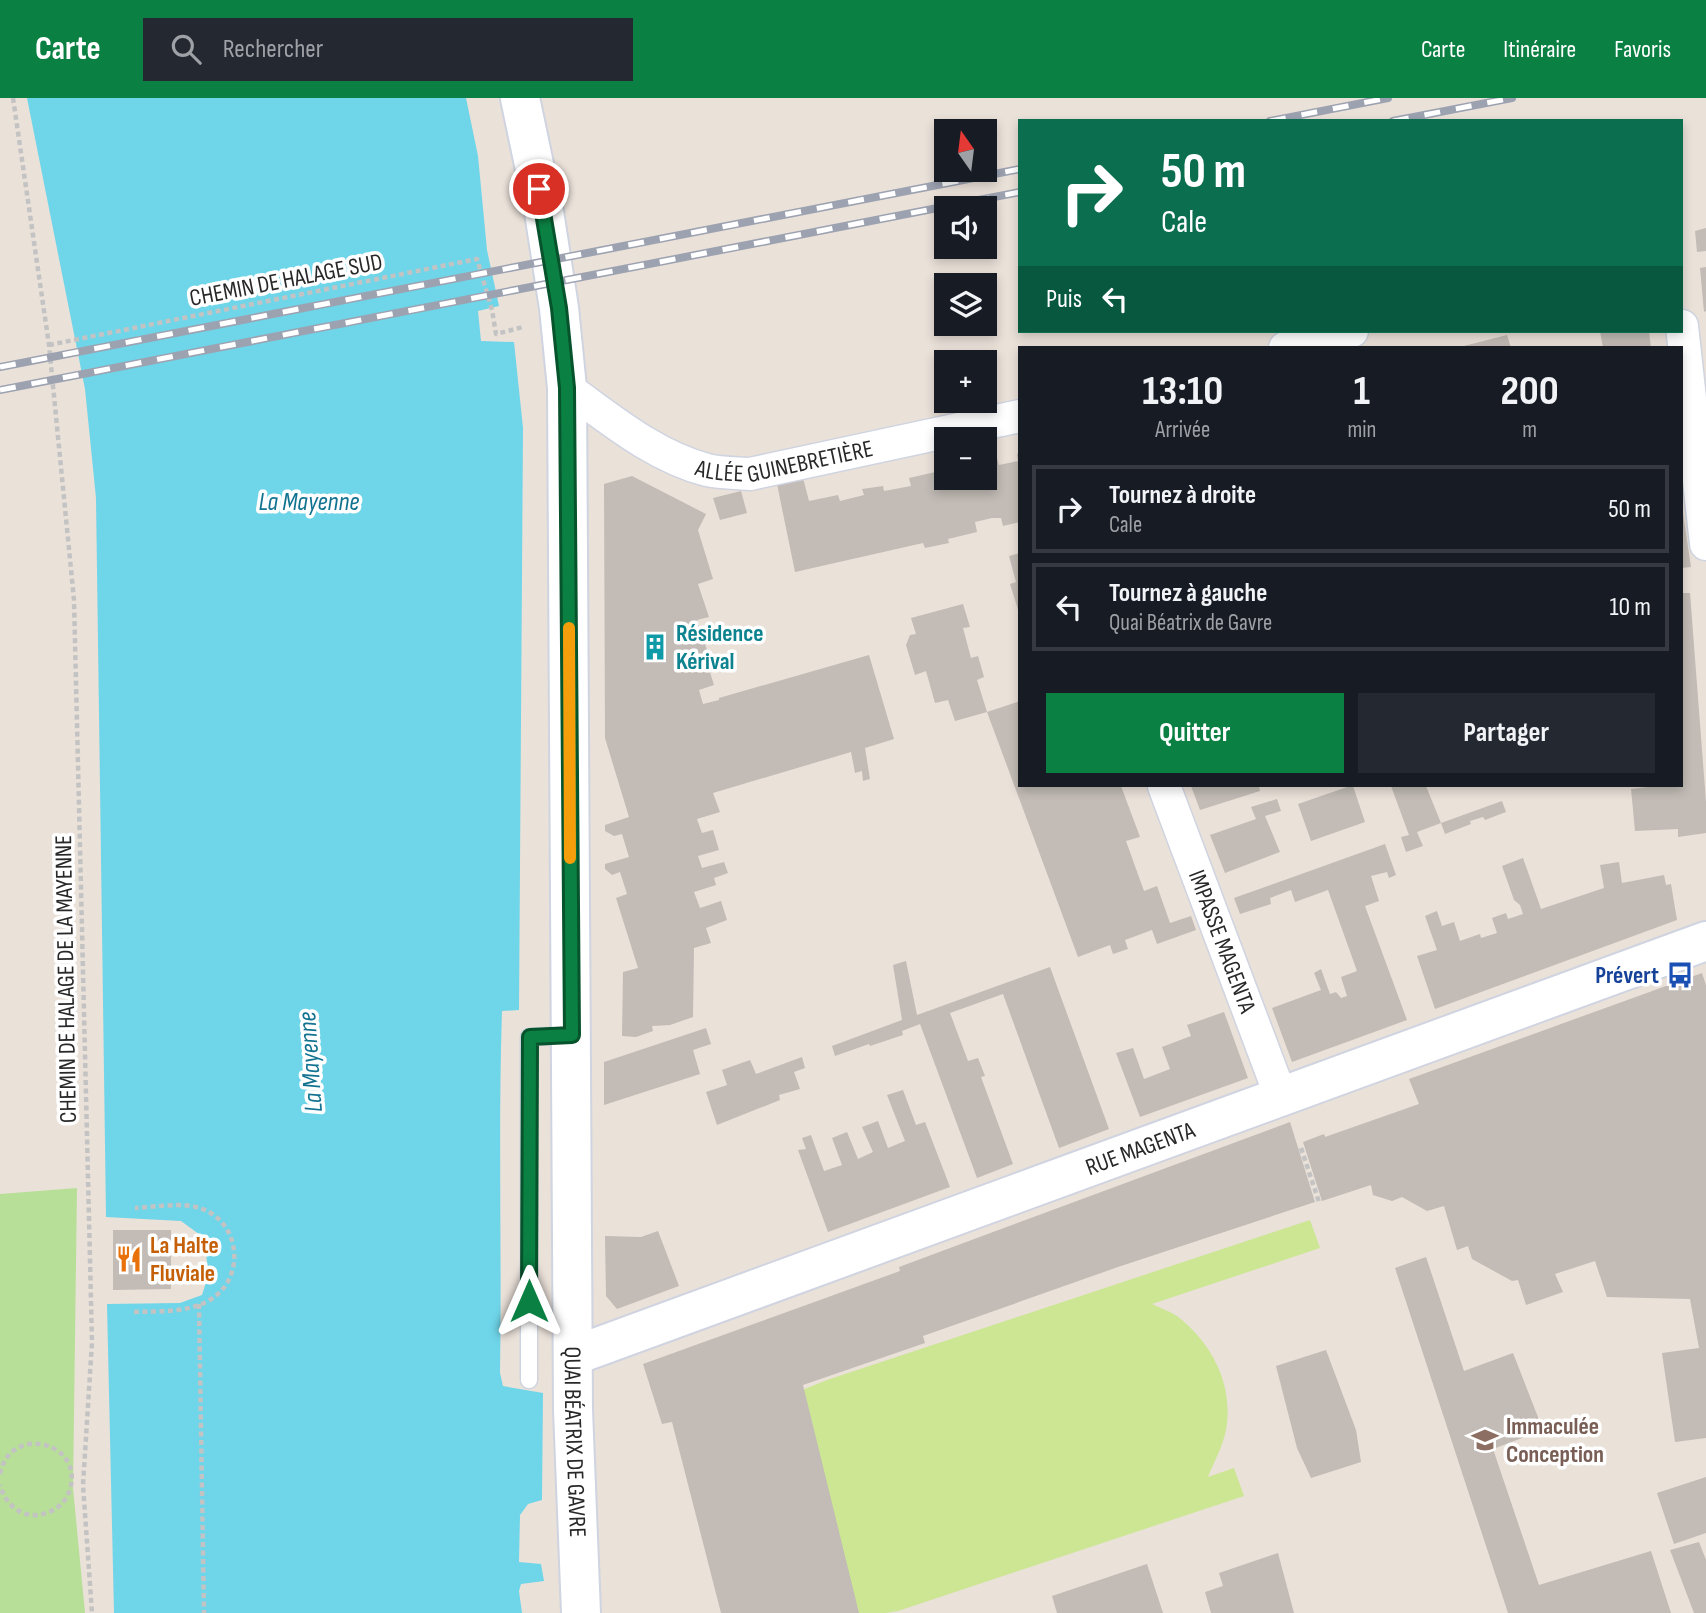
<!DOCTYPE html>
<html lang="fr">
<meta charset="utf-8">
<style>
:root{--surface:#171b24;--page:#242831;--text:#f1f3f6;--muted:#9ea1a6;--line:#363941;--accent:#0b8043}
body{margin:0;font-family:"Sofia Sans Condensed",sans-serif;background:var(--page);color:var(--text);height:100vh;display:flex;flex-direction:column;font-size:26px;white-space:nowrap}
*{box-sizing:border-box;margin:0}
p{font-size:23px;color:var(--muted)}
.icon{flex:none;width:38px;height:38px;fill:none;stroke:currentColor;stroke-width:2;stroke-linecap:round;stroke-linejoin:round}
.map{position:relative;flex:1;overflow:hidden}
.details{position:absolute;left:1018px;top:248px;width:665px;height:441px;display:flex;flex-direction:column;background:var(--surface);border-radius:0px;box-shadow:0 4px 10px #0003}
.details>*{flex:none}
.top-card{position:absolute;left:1018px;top:21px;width:665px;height:214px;border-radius:0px;box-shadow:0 4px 10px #0003;background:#0b6e4f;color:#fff;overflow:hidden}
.needle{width:46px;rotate:346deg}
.fabs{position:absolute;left:934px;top:21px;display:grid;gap:14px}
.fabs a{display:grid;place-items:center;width:63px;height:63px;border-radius:0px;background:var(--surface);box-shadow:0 4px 10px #0003;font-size:35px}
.pin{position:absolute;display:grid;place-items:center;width:60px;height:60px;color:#fff;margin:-30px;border:4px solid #fff;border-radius:50%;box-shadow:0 2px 7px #0007}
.me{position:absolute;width:77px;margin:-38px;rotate:0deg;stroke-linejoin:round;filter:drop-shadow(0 0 5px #0008)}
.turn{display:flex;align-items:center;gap:24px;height:147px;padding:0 28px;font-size:32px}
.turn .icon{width:91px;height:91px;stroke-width:2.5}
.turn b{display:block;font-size:49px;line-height:60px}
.then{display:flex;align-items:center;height:66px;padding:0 28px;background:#0003;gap:14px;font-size:26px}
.eta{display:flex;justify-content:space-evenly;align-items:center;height:119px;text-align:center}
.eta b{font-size:42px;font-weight:700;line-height:49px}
.button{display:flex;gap:14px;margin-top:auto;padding:14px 28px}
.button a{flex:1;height:80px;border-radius:0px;background:var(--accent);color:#fff;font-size:28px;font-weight:700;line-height:80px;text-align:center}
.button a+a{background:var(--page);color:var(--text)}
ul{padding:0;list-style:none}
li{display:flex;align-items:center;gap:21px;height:88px;margin:0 14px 10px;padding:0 14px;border:4px solid var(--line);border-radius:0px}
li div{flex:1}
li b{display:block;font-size:26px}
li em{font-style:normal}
header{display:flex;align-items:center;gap:42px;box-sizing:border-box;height:98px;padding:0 35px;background:var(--accent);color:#fff}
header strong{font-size:33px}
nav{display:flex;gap:38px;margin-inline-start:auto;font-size:24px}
.search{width:490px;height:63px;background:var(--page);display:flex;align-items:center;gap:18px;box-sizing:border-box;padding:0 24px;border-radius:0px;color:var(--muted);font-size:26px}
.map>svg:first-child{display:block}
.green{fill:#b7df97}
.pitch{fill:#cce693}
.water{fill:#6fd5e9}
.building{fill:#c2bbb6}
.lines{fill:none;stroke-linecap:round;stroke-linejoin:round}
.service-casing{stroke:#cfd4e0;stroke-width:19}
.minor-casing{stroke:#cfd4e0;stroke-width:35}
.tertiary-casing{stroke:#cfd4e0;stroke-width:42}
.path{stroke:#c3c3c3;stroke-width:4.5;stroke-dasharray:5 3.5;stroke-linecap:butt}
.service{stroke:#fff;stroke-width:16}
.minor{stroke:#fff;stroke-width:32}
.tertiary{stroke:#fff;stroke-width:38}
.rail-casing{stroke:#9da2b1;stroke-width:8}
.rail{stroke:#fff;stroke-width:5;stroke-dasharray:16;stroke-linecap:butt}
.route-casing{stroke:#07532c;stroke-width:18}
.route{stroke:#0b8043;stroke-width:12}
.slow{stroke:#f59e0b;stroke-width:12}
.labels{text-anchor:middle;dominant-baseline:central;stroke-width:7;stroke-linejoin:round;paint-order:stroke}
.street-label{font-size:24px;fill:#282828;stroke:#fff}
.culture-label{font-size:24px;font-weight:bold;fill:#0d838f;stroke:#fff;text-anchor:start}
.transit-label{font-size:24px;font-weight:bold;fill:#164399;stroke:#fff;text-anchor:end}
.food-label{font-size:24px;font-weight:bold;fill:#c56008;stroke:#fff;text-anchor:start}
.education-label{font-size:24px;font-weight:bold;fill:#785e54;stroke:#fff;text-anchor:start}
.water-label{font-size:26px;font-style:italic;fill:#127391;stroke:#fff}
</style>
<header>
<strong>Carte</strong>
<div class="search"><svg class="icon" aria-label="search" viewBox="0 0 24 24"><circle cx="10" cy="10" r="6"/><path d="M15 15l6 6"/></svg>Rechercher</div>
<nav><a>Carte</a><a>Itinéraire</a><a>Favoris</a></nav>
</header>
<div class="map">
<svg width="1706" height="1515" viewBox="0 0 1706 1515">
<rect width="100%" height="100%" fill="#eae1d9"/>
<path class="green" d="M77,1090L73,1390L85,1515H0V1096Z"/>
<path class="pitch" d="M1310,1122L1320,1150L1152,1206C1160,1210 1169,1213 1177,1218C1212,1245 1234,1287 1226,1332C1223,1348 1214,1364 1208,1379L1234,1370L1244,1398L898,1513L886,1515H837L802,1292L827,1282Z"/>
<path class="water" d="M27,0H466L478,58L487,152L499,208L478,213L481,243L514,244L523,330L519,912L502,913C498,1034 502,1154 500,1275L503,1288L543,1295L542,1402L528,1406L520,1417L519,1464L541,1466L544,1483L521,1486L519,1493L522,1515H114L107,1206L180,1205L202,1197L209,1175L203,1139L181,1123L106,1119L96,400L85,291Z"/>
<g class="building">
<path d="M1706,130V153L1697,154L1695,133Z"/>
<path d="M1706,169V213L1704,214L1700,170Z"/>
<path d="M1600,233H1649L1651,250H1603Z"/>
<path d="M1507,237L1511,250H1461L1460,249Z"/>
<path d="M1020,355V424L1003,428L1001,420H992L975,424L977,434L948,441L949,445L925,450L923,445L795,474L777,386L803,380L809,403L838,397L840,403L864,397L862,391L883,388L884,393L911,388L909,380L944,372L947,380H985V363L997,360L999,367L1018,363L1017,356Z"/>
<path d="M632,378L706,416L698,432L713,481L698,486L709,519L697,522L708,555H704L714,587L699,592L703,606L719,602V600L869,557L894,641L865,650L870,681L863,683L862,673L855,675L851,654L713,695L720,714L697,721L702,735L713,732L719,752L698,758L702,770L724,764L728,775L714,780L716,787L694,794L700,810L721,803L727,822L706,830L711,845L694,850L693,919L670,927L652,928L653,933L636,939L622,938L623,874L638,870L616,800L627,796L620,774L612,777L605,771V766L629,759L622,736L614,738L605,733V727L629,719L605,640L604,386Z"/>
<path d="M741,393L747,415L720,422L713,400Z"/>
<path d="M1682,408L1691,469L1682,470Z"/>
<path d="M1020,455V518L1010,486L1016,484L1009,458Z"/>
<path d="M1682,495H1690L1706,704V735L1678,739V731L1635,733L1631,691L1656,688H1682Z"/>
<path d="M963,506L970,529L963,530L971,560L978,558L984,579L977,582L987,614L955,623L948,602L935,605L926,573L915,577L906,547L910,537L916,536L911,520Z"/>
<path d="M1020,603V688H1121L1140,739L1126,743L1144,793L1157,788L1170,825L1191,818L1196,832L1157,846L1152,832L1125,842L1128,851L1113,856L1110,847L1078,859L987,614Z"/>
<path d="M1191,688H1259L1260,693L1200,712Z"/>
<path d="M1350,688H1353L1365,724L1311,743L1298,706Z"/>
<path d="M1391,688H1426L1441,725L1417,734L1423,748L1406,754L1401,739L1409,737Z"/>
<path d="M1277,701L1281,713L1265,718L1280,754L1225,775L1210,737L1256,721L1251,709Z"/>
<path d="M1502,703L1506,714L1485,722L1483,719L1470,723L1471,726L1445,736L1441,725Z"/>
<path d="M1385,746L1396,777L1389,780L1387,774L1371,778L1379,803L1365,808L1407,922L1292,964L1272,910L1321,892L1314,875L1321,871L1330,896L1336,894L1341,900L1347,898L1341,879L1357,873L1328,792L1295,804L1291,792L1270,800L1271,806L1240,816L1234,800Z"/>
<path d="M1523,760L1541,811L1604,790L1600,767L1619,764L1622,785L1664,777L1666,787L1671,786L1677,822L1435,911L1417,858L1437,852L1425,818L1437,813L1442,828L1454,824L1460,843L1480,836L1481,840L1497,835L1492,820L1506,815L1508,821L1523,816L1520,807L1514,802L1502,768Z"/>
<path d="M906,863L917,917L1050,869L1109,1031L1059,1050L1003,896L950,915L968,963L978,960L985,978L981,979L1013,1066L977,1080L920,926L902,933L903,937L870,948L869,946L835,958L832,948L902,922L893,867Z"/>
<path d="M1702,875L1706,887V1340L1675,1344L1662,1255L1699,1250L1690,1201L1607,1199L1595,1163L1555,1176L1563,1194L1526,1207L1518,1182L1512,1183L1472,1161L1468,1148L1457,1152L1444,1108L1427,1113L1402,1099L1392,1103L1373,1097L1371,1087L1322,1103L1303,1044L1324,1036L1325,1039L1419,1006L1409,981Z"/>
<path d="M1224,914L1248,980L1140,1019L1116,955L1133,950L1144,981L1170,971L1162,949L1191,938L1187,927Z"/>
<path d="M706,930L711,946L693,952L700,976L604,1007V964Z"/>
<path d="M802,959L805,970L794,974L800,991L779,997L780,1002L717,1027L706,994L727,987L722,972L750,962L756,976Z"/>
<path d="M903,992L916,1027L925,1024L950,1089L828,1134L798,1052L806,1051L802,1040L811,1037L824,1073L842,1067L832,1040L847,1034L858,1061L873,1054L862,1029L878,1023L888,1050L905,1043L887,997Z"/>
<path d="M1290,1024L1315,1104L1118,1169L923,1238L925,1245L803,1287L859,1515H721L672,1324L662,1326L643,1266L900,1173L899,1169Z"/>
<path d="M113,1132H171V1191L113,1192Z"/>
<path d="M658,1133L679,1188L617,1211L606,1198L605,1138L641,1139Z"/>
<path d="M1426,1159L1464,1273L1513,1255L1543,1332L1493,1351L1539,1487L1651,1453L1671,1515H1508L1395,1170Z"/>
<path d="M1326,1252L1356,1332L1361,1364L1311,1380L1297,1350L1276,1268Z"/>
<path d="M1706,1379V1435L1674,1446L1657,1395Z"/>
<path d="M1699,1444L1706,1462V1515H1694L1670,1452Z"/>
<path d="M1278,1455L1294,1515H1211L1205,1494L1223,1488L1219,1475Z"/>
<path d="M1147,1466L1163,1515H1057L1052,1498Z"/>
</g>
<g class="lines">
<g class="service-casing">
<path id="service" d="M529,1282V939L572,937"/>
</g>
<g class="minor-casing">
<g id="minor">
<path d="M1682,228L1706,446"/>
<path d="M1285,250L1352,233"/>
<path id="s1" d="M567,290C610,321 654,358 707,372C720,375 736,375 750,376L1020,318"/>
<path id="s2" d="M1164,688L1281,999"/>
</g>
</g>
<g class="tertiary-casing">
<g id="tertiary">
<path id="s3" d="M520,0L544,114L559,210L567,290L573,1312L581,1515"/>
<path id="s4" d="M573,1258L1706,843"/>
</g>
</g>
<g class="path">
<path d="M13,0L49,247L74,502L92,1244L83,1387L92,1515"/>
<path d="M49,247L477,161L492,212L496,236L523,229"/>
<path d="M1301,1050L1319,1104"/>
<path d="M199,1206L204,1515"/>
<path d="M134,1214C158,1213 186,1215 208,1203C244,1184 243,1129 205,1112C185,1103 157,1109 135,1110"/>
<path d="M0,1376C10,1325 84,1344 70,1391C67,1402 59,1410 49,1414C26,1424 6,1409 0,1387"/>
</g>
<use href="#service" class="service"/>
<use href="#minor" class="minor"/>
<use href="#tertiary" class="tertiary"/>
<g class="rail-casing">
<g id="rail">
<path d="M1270,23L1388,0"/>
<path d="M1393,23L1512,0"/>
<path d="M0,269L1020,71"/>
<path d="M0,292L1020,94"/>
</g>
</g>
<use href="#rail" class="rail"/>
</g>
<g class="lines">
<g class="route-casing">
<path id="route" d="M529,1203L530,939L572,937L567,290L559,210L539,91"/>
</g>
<use href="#route" class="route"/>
<path class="slow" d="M569,530L570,760"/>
</g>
<defs>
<g id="building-bare" transform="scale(2.1)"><path d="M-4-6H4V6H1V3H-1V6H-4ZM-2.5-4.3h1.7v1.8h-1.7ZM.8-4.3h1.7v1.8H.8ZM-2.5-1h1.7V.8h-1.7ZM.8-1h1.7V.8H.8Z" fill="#0f9aa8" stroke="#fff" stroke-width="2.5" paint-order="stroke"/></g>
<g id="bus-bare" transform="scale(2.1)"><path d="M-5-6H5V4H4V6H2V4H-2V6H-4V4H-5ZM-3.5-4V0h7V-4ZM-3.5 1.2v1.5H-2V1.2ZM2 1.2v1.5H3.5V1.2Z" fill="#1a4fb4" stroke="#fff" stroke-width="2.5" paint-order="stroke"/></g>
<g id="restaurant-bare" transform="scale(2.1)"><path d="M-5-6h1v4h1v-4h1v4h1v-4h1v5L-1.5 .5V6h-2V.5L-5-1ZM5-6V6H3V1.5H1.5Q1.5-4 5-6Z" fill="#e8710a" stroke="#fff" stroke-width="2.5" paint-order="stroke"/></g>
<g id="school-bare" transform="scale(2.1)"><path d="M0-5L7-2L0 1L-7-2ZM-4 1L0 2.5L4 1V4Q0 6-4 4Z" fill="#8d6e63" stroke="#fff" stroke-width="2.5" paint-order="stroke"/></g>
</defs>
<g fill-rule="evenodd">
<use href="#building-bare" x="655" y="549"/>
<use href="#bus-bare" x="1680" y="877"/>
<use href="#restaurant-bare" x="129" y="1161"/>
<use href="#school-bare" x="1485" y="1342"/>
</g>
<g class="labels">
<g class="street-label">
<text transform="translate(286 182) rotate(-11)">CHEMIN DE HALAGE SUD</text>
<text stroke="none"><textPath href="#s1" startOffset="242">ALLÉE GUINEBRETIÈRE</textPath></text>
<text stroke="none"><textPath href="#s2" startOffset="166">IMPASSE MAGENTA</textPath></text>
<text transform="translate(66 881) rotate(-91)">CHEMIN DE HALAGE DE LA MAYENNE</text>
<text stroke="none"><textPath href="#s4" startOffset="604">RUE MAGENTA</textPath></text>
<text stroke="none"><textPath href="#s3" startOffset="1348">QUAI BÉATRIX DE GAVRE</textPath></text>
</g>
<g class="culture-label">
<text x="676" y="535">Résidence<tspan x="676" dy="28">Kérival</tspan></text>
</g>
<g class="transit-label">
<text x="1659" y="877">Prévert</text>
</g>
<g class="food-label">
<text x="150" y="1147">La Halte<tspan x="150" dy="28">Fluviale</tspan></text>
</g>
<g class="education-label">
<text x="1506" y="1328">Immaculée<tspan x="1506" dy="28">Conception</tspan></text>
</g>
<g class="water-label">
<text x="309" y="404">La Mayenne</text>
<text transform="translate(311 964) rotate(-94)">La Mayenne</text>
</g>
</g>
</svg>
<div class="fabs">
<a><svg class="needle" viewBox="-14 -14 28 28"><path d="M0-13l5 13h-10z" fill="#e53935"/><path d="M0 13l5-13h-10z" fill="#9ea1a6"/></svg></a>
<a><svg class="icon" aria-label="sound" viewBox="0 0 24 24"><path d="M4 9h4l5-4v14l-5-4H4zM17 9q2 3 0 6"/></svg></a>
<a><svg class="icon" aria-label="layers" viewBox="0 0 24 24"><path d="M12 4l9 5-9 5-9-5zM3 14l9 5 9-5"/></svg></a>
<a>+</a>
<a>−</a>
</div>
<div class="pin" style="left:539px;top:91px;background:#d93025"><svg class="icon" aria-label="arrive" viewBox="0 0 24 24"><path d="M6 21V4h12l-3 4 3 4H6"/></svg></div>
<svg class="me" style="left:529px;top:1203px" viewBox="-20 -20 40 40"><path d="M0-17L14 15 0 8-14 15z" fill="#0b8043" stroke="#fff" stroke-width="4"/></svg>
<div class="top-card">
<div class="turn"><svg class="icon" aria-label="right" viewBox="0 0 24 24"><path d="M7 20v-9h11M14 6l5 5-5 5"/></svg><div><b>50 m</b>Cale</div></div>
<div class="then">Puis<svg class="icon" aria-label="left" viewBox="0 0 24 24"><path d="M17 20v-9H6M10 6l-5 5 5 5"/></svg></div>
</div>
<section class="details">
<div class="eta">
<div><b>13:10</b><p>Arrivée</p></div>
<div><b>1</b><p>min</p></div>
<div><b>200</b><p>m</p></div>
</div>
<ul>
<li><svg class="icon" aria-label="right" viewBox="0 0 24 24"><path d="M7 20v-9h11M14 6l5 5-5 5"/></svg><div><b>Tournez à droite</b><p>Cale</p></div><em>50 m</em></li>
<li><svg class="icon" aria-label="left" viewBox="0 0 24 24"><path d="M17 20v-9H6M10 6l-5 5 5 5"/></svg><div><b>Tournez à gauche</b><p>Quai Béatrix de Gavre</p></div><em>10 m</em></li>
</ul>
<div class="button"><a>Quitter</a><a>Partager</a></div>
</section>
</div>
